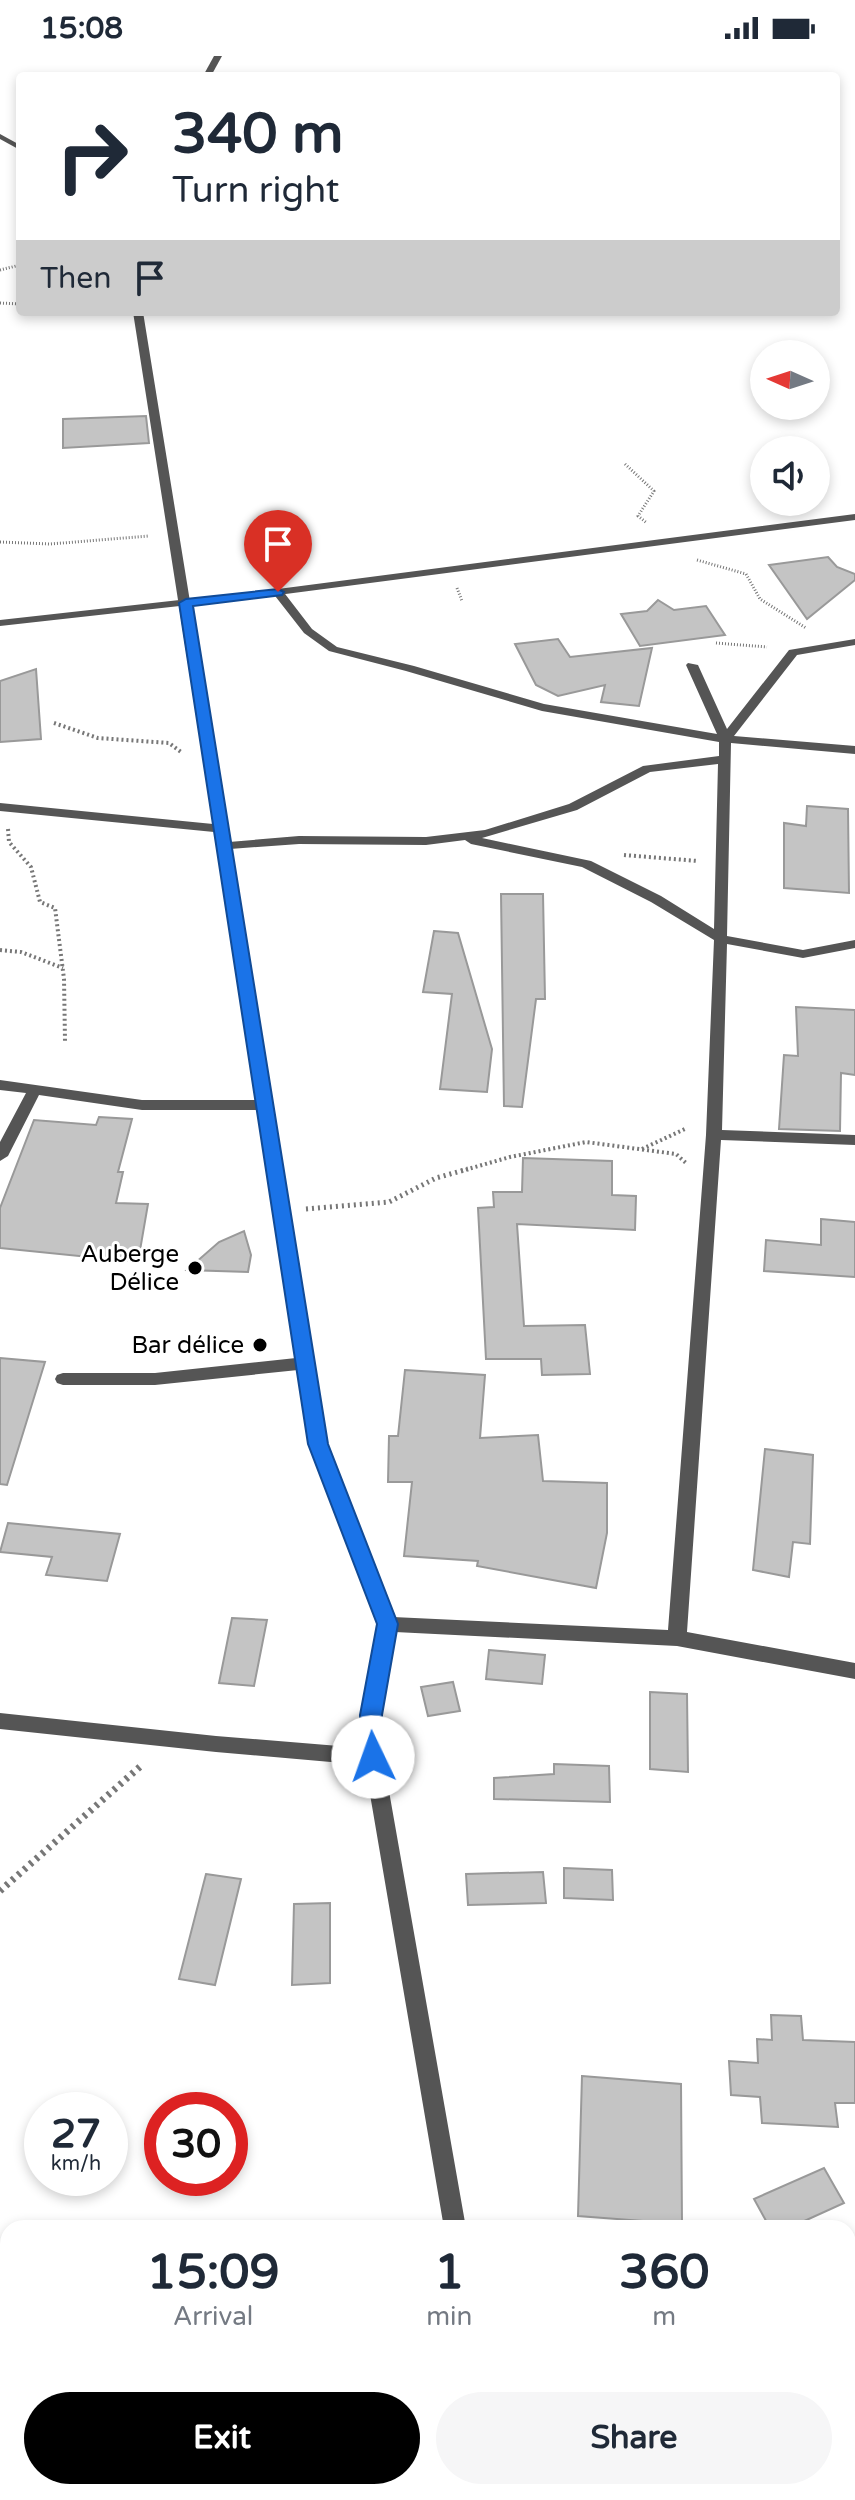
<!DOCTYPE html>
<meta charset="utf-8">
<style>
:root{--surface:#fff;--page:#f6f6f7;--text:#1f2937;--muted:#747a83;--accent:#000}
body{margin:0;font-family:"Varela Round",sans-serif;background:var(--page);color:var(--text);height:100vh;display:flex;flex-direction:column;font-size:30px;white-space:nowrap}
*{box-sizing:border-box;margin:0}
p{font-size:26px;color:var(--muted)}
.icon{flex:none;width:44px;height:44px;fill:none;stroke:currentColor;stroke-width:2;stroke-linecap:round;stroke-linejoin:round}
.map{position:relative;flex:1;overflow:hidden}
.drawer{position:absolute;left:0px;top:2164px;width:856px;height:280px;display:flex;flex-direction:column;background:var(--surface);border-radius:24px 24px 0 0;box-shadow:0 4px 12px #0003}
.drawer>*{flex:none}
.top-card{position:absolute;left:16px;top:16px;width:824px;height:244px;border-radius:8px;box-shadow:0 4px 12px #0003;background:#fff;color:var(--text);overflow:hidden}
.needle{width:52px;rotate:273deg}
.buttons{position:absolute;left:750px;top:284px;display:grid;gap:16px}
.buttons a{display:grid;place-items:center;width:80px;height:80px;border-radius:50%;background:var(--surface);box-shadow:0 4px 12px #0003;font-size:40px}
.speed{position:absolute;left:24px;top:2036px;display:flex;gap:16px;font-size:40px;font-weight:700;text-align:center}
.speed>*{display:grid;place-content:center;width:104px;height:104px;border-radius:50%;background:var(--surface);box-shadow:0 4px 12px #0003;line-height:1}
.speed small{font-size:20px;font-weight:400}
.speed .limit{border:12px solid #d22;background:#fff;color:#111}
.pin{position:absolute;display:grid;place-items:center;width:68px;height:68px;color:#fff;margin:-82px -34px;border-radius:50% 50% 50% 0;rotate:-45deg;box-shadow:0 0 8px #0007}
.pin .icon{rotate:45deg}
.me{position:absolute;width:88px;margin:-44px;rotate:357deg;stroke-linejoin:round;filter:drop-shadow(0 0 6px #0008)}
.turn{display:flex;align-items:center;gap:28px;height:168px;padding:0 24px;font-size:36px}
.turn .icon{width:104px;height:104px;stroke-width:2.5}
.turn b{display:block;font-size:56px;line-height:68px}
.then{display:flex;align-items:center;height:76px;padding:0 24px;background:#0003;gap:16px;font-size:30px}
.eta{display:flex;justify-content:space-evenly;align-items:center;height:136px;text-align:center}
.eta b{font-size:48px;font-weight:800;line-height:56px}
.cta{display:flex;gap:16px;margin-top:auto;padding:16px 24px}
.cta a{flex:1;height:92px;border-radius:48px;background:var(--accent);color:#fff;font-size:32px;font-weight:800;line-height:92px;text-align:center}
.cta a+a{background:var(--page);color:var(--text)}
.status{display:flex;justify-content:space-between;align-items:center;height:56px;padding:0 40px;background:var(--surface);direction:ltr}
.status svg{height:22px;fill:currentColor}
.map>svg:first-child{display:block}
.building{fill:#c4c4c4;stroke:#999;stroke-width:2}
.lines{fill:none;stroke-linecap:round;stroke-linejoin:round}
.path-far3{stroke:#777;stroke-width:3;stroke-dasharray:1 2;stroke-linecap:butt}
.path-far2{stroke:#777;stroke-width:4;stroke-dasharray:2 3;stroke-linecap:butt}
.path-far1{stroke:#777;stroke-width:5;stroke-dasharray:2 4;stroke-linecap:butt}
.path{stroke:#777;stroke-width:7;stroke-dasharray:3 5;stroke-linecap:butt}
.minor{fill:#555;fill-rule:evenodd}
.tertiary{fill:#555;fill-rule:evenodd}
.route{fill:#1a73e8;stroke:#114b97;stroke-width:2}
.poi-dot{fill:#000;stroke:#fff;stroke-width:3}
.labels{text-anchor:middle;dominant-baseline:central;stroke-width:6;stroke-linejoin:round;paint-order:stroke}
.poi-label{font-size:24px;fill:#000;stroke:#fff;text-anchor:end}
</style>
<div class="status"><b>15:08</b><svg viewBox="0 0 49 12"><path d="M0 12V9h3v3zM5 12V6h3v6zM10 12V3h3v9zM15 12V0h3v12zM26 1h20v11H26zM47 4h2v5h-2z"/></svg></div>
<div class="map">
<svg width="855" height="2444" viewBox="0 0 855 2444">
<rect width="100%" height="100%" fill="#fff"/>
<g class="building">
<path d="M146,360L149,387L63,392V363Z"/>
<path d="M828,501L837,511L855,518V524L807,563L769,509Z"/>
<path d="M658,544L674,554L706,550L725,579L640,590L621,558L647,555Z"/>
<path d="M558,583L570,601L652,592L639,650L601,646L605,629L558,640L536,629L515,588Z"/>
<path d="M36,613L41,683L0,686V625Z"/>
<path d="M807,750L848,753L849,837L784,832V767L806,770Z"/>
<path d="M501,838H543L545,943H536L522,1051L504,1050Z"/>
<path d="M434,875L458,877L492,993L487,1036L440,1033L452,938L423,936Z"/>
<path d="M796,951L855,954V1019L841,1017L840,1075L779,1073L784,999L798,1000Z"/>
<path d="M99,1061L132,1063L118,1116H123L116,1147L148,1148L138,1206L0,1192V1152L34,1064L96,1069Z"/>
<path d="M523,1102L612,1105V1139L636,1140L635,1174L517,1168L524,1270L585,1269L590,1318L542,1319L541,1303H486L478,1152L494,1151L493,1136H522Z"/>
<path d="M821,1163L855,1166V1221L764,1215L766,1184L821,1189Z"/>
<path d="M244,1175L251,1199L248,1216L187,1214L219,1186Z"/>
<path d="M0,1302L45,1306L7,1429L0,1428Z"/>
<path d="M405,1314L485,1319L480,1382L538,1379L543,1425L607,1427V1477L596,1532L477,1510L478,1505L404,1500L412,1426H388L389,1380H398Z"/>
<path d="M765,1393L813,1399L810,1488L793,1486L789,1521L753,1514Z"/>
<path d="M8,1467L120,1478L107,1525L46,1519L52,1501L0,1496Z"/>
<path d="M232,1562L267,1564L254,1630L219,1627Z"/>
<path d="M489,1594L545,1599L542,1628L486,1623Z"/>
<path d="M453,1626L460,1655L428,1660L421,1631Z"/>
<path d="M650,1636L687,1638L688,1716L650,1713Z"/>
<path d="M554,1708L609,1710L610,1746L494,1743V1722L554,1718Z"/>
<path d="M564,1812L612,1814L613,1844L564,1842Z"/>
<path d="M543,1816L546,1847L468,1849L466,1818Z"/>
<path d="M206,1818L241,1823L215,1929L179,1923Z"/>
<path d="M330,1847V1927L292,1929L294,1848Z"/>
<path d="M771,1959L801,1960L803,1984L855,1986V2047H835L838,2071L762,2067L760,2041L731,2039L729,2005L758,2007L757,1983L772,1984Z"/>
<path d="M582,2020L681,2028L682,2168L578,2160Z"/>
<path d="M824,2112L844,2147L789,2172H770L754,2143Z"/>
</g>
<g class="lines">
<g class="path-far3">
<path d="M0,214L20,209"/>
<path d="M0,247L20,248"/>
<path d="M625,408L654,435L638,460L647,467"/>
<path d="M0,486L50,488L149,480"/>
<path d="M697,504L746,518L760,543L806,572"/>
<path d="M457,532L462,545"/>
<path d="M716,587L767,591"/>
</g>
<g class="path-far2">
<path d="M54,667L98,682L169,687L181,696"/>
<path d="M8,773L9,786L31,811L40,846L55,852L64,923L65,985"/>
<path d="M624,799L698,805"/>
<path d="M0,894L21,896L63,912"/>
<path d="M642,1093L687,1072"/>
<path d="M461,1115L510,1101L586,1086L676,1098L686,1107"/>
</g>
<path class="path-far1" d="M306,1153L389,1146L436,1122L468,1113"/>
<path class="path" d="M0,1835L143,1708"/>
<g class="minor">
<path d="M214,0H222L211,20H203Z"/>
<path d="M0,78L20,89V94L0,83Z"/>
<path d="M133,256H143L229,786L299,780L426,781L485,774L569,748L643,710L719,700V686L542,655L406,615L329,595L304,577L272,536L274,534H282L312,573L337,591L414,610L544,648L717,678L686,609L688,607L698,609L727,673L789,594L855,583V589L797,599L734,680L855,690V698L731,687L727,880L803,894L855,884V892L803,902L727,888L722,1074L855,1079V1089L721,1084L687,1576L855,1607V1623L677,1590L395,1576L381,1659L383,1701L466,2172H444L365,1709L216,1696L0,1673V1657L216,1680L363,1692L361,1659L378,1568L309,1388L298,1314L155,1329H63L57,1327L55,1323L57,1319L63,1317H155L296,1302L257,1054H142L39,1039L8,1100L0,1105V1086L26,1037L0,1034V1024L142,1044H256L214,776L0,755V747L213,768ZM718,708L714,873L661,840L591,805L482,782L577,754L650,716ZM465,784L471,788L582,811L651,846L714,884L706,1079L668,1574L393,1561L327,1388L230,793L299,788L426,789Z"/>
<rect x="0" y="2307" width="8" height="24"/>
<path d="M488,2436H565L568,2444H514L513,2441V2444H489Z"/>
</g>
<path class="tertiary" d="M855,458V464L278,539L0,570V564L278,533Z"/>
</g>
<path class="route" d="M278,533L284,536L282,539L193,550L328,1388L398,1568L382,1659L384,1701L381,1708L373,1711L365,1708L362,1701L360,1659L377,1568L308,1388L179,547L186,543Z"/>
<g class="poi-dot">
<circle cx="195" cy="1212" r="8"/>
<circle cx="260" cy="1289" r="8"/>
</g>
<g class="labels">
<g class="poi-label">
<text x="179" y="1198">Auberge<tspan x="179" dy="28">Délice</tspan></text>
<text x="244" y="1289">Bar délice</text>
</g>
</g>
</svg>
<div class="buttons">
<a><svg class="needle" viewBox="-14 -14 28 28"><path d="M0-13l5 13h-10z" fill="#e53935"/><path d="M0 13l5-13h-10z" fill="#747a83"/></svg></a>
<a><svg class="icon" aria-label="sound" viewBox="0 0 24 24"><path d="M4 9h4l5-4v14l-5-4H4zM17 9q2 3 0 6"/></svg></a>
</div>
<div class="speed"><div>27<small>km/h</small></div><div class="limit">30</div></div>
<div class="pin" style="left:278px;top:536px;background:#d93025"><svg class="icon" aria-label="arrive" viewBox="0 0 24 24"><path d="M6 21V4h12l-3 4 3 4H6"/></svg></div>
<svg class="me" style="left:373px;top:1701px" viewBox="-20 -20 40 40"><circle r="19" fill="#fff"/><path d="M0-13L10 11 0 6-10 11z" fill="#1a73e8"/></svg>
<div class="top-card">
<div class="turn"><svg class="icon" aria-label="right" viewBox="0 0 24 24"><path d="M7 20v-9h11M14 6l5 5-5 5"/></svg><div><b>340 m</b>Turn right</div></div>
<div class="then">Then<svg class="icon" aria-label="arrive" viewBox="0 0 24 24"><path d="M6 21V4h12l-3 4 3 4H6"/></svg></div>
</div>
<section class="drawer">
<div class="eta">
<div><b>15:09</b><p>Arrival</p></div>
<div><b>1</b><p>min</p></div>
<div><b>360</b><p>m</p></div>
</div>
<div class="cta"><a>Exit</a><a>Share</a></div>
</section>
</div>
